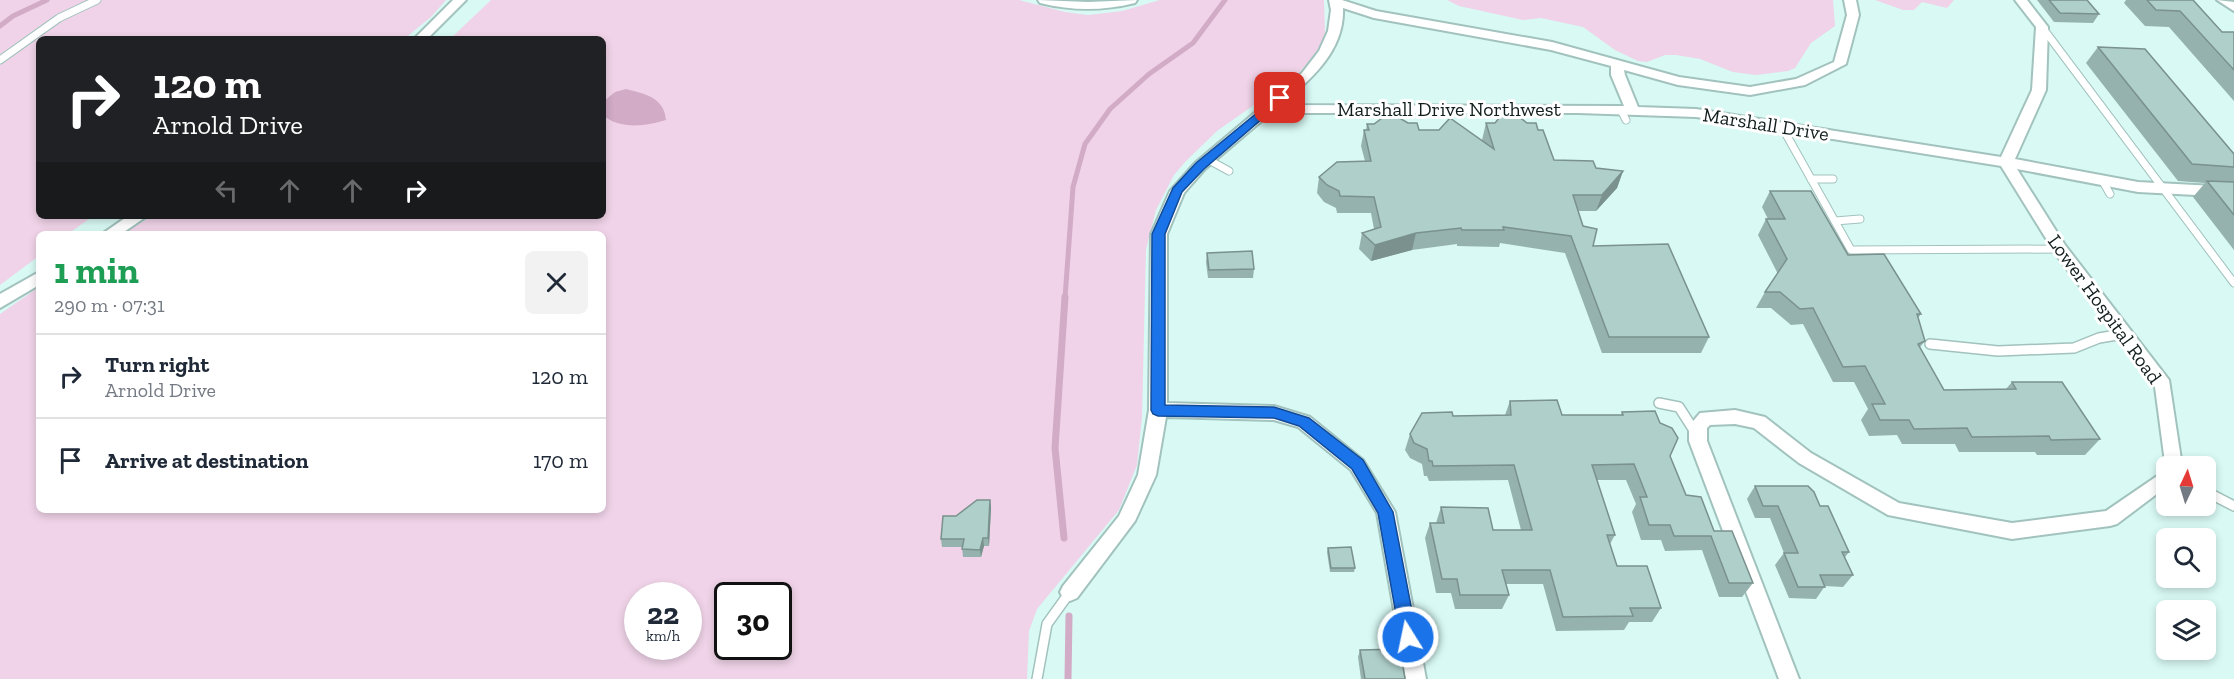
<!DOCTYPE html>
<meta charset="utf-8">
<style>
:root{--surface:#fff;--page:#f2f2f3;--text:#1f2937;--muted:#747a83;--line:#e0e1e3}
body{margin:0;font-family:"Zilla Slab",serif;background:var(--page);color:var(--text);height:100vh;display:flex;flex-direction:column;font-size:22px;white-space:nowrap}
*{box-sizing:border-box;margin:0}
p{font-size:20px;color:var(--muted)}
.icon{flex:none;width:33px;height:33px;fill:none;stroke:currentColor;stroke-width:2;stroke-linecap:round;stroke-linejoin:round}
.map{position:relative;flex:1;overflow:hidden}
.panel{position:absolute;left:36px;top:231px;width:570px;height:282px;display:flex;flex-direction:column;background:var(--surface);border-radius:9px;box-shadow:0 3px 9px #0003}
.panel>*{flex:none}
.guide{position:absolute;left:36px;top:36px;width:570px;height:183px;border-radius:9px;box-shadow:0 3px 9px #0003;background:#202124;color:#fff;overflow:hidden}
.needle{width:39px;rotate:4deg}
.controls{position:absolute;left:2156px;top:456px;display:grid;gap:12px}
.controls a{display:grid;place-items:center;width:60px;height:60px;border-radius:9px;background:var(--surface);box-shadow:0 3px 9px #0003;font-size:30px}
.speed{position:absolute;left:624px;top:582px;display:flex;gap:12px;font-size:30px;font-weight:700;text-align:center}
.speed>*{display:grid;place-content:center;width:78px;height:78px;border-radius:50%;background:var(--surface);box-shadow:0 3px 9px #0003;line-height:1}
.speed small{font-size:15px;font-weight:400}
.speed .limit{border:3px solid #111;border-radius:9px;background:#fff;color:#111}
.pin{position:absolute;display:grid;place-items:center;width:51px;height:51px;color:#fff;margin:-26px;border-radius:12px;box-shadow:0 3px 9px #0006}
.me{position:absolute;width:66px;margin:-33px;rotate:350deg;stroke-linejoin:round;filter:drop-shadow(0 0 4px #0008)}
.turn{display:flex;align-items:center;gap:21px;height:126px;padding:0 18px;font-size:27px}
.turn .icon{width:78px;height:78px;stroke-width:2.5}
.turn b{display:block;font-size:42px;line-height:51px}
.lanes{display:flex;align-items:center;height:57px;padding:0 18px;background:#0003;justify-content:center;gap:30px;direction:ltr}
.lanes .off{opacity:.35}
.round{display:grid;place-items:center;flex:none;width:63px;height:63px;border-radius:9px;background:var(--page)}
.summary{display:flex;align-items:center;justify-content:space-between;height:102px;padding:0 18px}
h1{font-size:36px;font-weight:800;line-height:45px;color:#1e9e55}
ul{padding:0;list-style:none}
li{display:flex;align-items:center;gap:18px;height:84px;padding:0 18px;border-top:2px solid var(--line)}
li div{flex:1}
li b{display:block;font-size:22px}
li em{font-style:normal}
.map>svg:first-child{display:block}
.green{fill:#f0d3e8;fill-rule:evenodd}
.water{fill:#d2abc7}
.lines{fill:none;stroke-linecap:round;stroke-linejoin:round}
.stream-far1{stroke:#d2abc7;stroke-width:5}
.stream{stroke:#d2abc7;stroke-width:7}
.service-far1-casing{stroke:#a2c2bd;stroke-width:9}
.service-casing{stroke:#a2c2bd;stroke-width:12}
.minor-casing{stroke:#a2c2bd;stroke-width:4}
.service-far1{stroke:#fff;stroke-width:7}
.service{stroke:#fff;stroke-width:9}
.minor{fill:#fff;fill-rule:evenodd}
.wall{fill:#96b2ae}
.shaded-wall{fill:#7a918d}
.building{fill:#afcfca;stroke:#7a918d;stroke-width:1.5}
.route{fill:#1a73e8;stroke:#114b97;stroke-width:1.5}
.labels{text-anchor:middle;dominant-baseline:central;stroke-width:6;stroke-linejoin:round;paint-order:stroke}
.street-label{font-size:20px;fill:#121e1d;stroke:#fff}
</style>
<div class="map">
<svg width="2234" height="679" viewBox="0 0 2234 679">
<rect width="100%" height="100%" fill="#d8f9f4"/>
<g class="green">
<path d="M0,0H446L431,17L404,39H39V216H93L68,234H39V256L0,285Z"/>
<path d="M491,0H1019L1065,12L1088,15L1122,11L1160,0H1324L1325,33L1320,46L1310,60L1298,74L1217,131L1186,161L1174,175L1156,210L1146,249L1142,417L1137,465L1119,510L1037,609L1029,631L1027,679H0V314L39,287V510H603V234H122L152,216H603V39H450ZM638,596H688V646H638ZM728,596H778V646H728Z"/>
<path d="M1447,0H1833L1835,26L1811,43L1795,68L1788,71L1756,75L1733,72L1700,59L1676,55H1665L1647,62L1638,61L1615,50L1583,27L1541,18L1523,20L1459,6Z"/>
<path d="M1875,0H1954L1947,8L1922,2L1914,10H1903Z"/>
</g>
<path class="water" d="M626,89C645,94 664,97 666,120C647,126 619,130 603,115V102L615,92Z"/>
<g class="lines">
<g class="stream-far1">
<path d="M0,26L13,16L47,0"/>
<path d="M1065,298L1073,187L1085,144L1110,109L1149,74L1193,43L1225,0"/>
</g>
<g class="stream">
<path d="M1064,538L1055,448L1065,297"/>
<path d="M1068,679L1069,616"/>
</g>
<g class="service-far1-casing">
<g id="service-far1">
<path d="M2042,27L2234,283"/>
<path d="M0,60L59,18L97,0"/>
<path d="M1621,110L1626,120"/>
<path d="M1782,127L1851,250L2060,249"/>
<path d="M1207,159L1229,171"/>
<path d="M1811,179H1833"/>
<path d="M2102,180L2110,194"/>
<path d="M1835,221L1860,219"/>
</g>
</g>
<g class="service-casing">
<g id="service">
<path d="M1930,344L1998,351L2074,348L2099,338L2123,334"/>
<path d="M1659,403L1679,407L1695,432"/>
<path d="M2205,491L2234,506"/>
<path d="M1037,679L1047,624L1070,592"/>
</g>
</g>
<g class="minor-casing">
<g id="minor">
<path d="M453,0H466L427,39H414Z"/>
<path d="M1038,0L1088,2L1137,0L1135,3C1102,11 1073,11 1040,3Z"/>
<path d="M1329,0H1342L1376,11L1552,42L1679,77L1750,87L1796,79L1834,62L1847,15L1844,0H1856L1859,15L1846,64L1805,85L1750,95L1678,85L1624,70L1625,75L1638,107L1696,109L2001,157L2032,90L2036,27L2015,0H2027L2048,27L2046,90L2015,159L2138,182L2234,187V197L2138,192L2017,169L2065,245L2169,380L2182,466H2166V487L2117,524L2110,526L2012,539L1888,515L1799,463L1754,428L1735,424L1710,425L1707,428V441L1799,679H1779L1689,441V426L1700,413L1735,410L1765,417L1811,453L1899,503L2012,523L2106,511L2166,470L2155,387L2055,253L2001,166L1696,117L1578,113H1271L1205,169L1184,193L1167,234V403L1274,406L1310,417L1363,460L1395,512L1426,679H1406L1377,513L1351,470L1298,427L1274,420L1166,417L1156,475L1135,521L1077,598L1070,601L1063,598L1060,592L1063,586L1119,516L1138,475L1149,410L1151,234L1170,191L1195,163L1302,73L1319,51L1328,31L1331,10ZM1343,8L1374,18L1551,50L1611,66V75L1624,106L1281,105C1310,80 1345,51 1343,8Z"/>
<path d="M2217,0L2234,2V11Z"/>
<path d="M128,216H147L121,234H102Z"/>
<path d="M39,272V285L0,308V294Z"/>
</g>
</g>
<use href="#service-far1" class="service-far1"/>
<use href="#service" class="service"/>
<use href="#minor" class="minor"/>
</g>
<g class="wall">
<path d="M2037,0H2087L2099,14L2093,23L2054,22Z"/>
<path d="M2126,0H2193L2222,32H2234V101L2169,27L2145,26L2124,3Z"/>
<path d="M2098,47L2234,154V250L2193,197L2205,183L2178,181L2086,63Z"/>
<path d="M1486,123H1527L1538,130L1554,160L1596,168L1623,171L1617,188L1596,211H1578L1583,226L1593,246L1709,337L1701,353H1602L1565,253L1500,243L1499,247L1457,246V244L1412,250L1371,261L1359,249L1362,233L1374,229L1371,213H1337L1336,208L1324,202L1317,193L1319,177L1365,161L1361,146L1364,130H1366L1367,124L1419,130L1482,140Z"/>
<path d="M1770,191L1921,314L1918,318L1925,341L1920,347L1944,390L2006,389L2012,382L2100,439L2085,455H2037L2035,452H1959L1955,444H1902L1897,435L1869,436L1861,420L1868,409L1854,382H1833L1803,324L1791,325L1771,308H1756L1765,292L1778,274L1758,235L1766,219H1768L1762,207Z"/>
<path d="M1207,253L1254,269L1253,278H1208L1206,262Z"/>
<path d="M1510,401L1562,415H1621L1622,412L1670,456L1686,495L1753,583L1742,597H1719L1702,550L1665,551L1661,540H1641L1632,512L1636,504L1626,480H1597L1615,535L1610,544L1617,566L1661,608L1652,622H1629L1624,630L1556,631L1543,584H1506L1509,595L1502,609H1455L1451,593H1436L1425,538L1430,523H1436L1441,507L1493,530H1521L1508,480L1429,481L1427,476H1424L1422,464L1410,458L1405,450L1410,434L1453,416L1505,415Z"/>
<path d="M1755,486L1820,506L1849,552L1845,557L1853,575L1843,587L1825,586L1816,599L1789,598L1775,565L1784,553L1770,518H1755L1747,499Z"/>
<path d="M990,500L991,508L989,546H984L981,557H963L962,547H942L941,539L956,516Z"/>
<path d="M1328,548L1355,568L1354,572H1330L1327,552Z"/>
<path d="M1360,650L1405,679H1361L1358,657Z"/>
</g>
<g class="shaded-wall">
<path d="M1623,171L1617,188L1596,211L1602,195Z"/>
<path d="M1416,233L1412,250L1371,261L1375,245Z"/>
<path d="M990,500L991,508L989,546L988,538Z"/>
<path d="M983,538L984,546L981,557L980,550Z"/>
</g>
<g class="building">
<path d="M2049,0H2087L2099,14L2060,13Z"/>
<path d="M2147,0H2193L2222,32H2234V70L2180,11L2156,10Z"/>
<path d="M2098,47L2145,49L2234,154V167L2192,164Z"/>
<path d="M1507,114L1518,116L1527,123H1536L1538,130H1543L1554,160L1593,161L1596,168L1623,171L1602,195H1573L1583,226L1597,229L1593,246L1668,244L1709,337H1609L1571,236L1503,227L1504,230H1462L1461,228L1416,233L1375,245L1362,233L1381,227L1374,197L1340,196L1339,191L1327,185L1319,177L1337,162L1371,161L1364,130H1369L1367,124H1374L1385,116H1396L1408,123H1417L1419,130H1439L1450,118L1494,149L1486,123H1495L1499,118Z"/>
<path d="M2207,181L2234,182V215Z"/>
<path d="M1770,191H1811L1848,255L1884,254L1921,314H1917L1925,341L1918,344L1944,390L2016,389L2012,382H2062L2100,439L2051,440L2049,436L1972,437L1967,428L1914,429L1909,420H1880L1872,404H1885L1865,366L1843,367L1813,308L1800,309L1780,292H1765L1787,259L1766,219H1785Z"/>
<path d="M1252,251L1254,269L1209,270L1207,253Z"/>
<path d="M1557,400L1562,415H1623L1622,412L1655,411L1660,423L1672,428L1678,438L1670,456L1686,495L1701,497L1714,531H1732L1753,583H1729L1711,536H1674L1670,525H1649L1640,497H1647L1634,464L1592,465L1615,535H1607L1617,566H1647L1661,608H1630L1633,616L1563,617L1550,570H1502L1509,595H1460L1457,579H1442L1430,523H1444L1441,507L1488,508L1493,530H1532L1514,465L1433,466L1432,461H1429L1427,449L1414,443L1410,434L1422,413L1452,412L1453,416L1511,415L1510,401Z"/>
<path d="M1755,486H1808L1814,492L1820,506H1828L1849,552H1842L1853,575H1820L1825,587H1798L1784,553H1798L1778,506H1763Z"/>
<path d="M977,500H990L988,538H983L980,550L962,549L964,539H941L943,516H956Z"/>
<path d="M1351,547L1355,568H1331L1328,548Z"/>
<path d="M1400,649L1405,679H1365L1360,650Z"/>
</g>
<path class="route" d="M1280,94L1284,96V100L1204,169L1182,192L1165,234V405L1274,407L1309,418L1363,460L1393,512L1417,637L1414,643L1408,645L1403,643L1400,637L1378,513L1352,469L1299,426L1274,418L1158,416L1153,414L1151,410L1152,234L1173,188L1196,163Z"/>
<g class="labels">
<g class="street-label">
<text x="1449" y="109">Marshall Drive Northwest</text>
<text transform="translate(1766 124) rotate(9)">Marshall Drive</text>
<text transform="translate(2105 309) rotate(54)">Lower Hospital Road</text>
</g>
</g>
</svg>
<div class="controls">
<a><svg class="needle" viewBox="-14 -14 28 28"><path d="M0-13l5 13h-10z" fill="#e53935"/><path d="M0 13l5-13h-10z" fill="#747a83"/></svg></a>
<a><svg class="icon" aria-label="search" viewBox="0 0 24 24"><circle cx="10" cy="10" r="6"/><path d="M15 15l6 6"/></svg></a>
<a><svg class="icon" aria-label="layers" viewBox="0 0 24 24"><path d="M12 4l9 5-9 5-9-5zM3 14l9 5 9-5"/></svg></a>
</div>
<div class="speed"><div>22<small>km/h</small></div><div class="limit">30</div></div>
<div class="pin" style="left:1280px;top:98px;background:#d93025"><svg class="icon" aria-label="arrive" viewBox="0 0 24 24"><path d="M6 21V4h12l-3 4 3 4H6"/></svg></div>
<svg class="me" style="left:1408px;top:637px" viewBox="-20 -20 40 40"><circle r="17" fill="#1a73e8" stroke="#fff" stroke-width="3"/><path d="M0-11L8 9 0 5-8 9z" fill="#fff"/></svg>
<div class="guide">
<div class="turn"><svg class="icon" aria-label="right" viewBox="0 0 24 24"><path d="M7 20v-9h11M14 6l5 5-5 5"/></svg><div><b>120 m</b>Arnold Drive</div></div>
<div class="lanes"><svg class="icon off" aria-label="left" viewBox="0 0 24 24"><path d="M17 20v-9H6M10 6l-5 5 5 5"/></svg><svg class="icon off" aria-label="ahead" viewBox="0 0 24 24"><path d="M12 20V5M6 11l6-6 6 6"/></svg><svg class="icon off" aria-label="ahead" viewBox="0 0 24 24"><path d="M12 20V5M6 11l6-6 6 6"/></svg><svg class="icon" aria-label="right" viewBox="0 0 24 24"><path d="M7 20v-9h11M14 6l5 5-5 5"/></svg></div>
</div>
<section class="panel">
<div class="summary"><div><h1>1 min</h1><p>290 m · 07:31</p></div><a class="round"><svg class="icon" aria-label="close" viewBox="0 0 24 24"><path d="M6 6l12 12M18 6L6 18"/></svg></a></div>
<ul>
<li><svg class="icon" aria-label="right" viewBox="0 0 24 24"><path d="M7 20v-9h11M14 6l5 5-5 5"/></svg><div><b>Turn right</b><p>Arnold Drive</p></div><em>120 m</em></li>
<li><svg class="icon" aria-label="arrive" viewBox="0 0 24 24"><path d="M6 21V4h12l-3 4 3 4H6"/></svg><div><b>Arrive at destination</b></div><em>170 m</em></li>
</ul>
</section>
</div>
